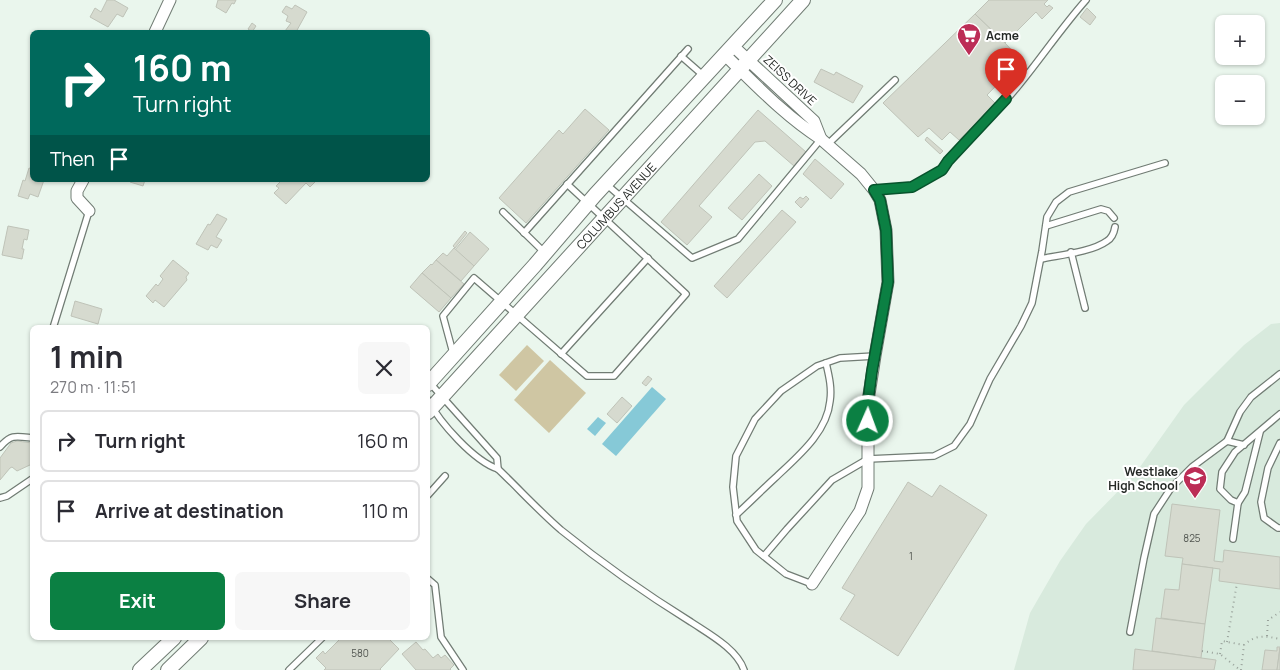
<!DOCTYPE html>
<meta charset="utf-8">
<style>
:root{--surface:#fff;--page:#f7f7f7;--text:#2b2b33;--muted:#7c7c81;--line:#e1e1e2;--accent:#0b8043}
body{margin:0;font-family:Manrope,sans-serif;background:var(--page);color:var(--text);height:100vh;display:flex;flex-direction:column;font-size:19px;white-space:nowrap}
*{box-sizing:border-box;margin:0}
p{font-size:16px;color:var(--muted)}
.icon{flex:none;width:28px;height:28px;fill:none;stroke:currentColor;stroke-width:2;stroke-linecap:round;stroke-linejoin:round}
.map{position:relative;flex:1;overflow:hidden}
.panel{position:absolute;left:30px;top:325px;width:400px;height:315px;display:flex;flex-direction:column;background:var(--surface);border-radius:8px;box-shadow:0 1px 4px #0004}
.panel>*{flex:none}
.top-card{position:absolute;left:30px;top:30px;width:400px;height:152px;border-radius:8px;box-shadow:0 1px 4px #0004;background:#00695c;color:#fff;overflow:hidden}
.buttons{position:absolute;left:1215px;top:15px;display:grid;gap:10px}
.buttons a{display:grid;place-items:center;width:50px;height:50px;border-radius:8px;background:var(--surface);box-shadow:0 1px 4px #0004;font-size:25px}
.pin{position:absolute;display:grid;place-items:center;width:42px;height:42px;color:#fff;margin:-51px -21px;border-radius:50% 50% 50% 0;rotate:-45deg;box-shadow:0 0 5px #0007}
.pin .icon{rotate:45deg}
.me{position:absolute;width:55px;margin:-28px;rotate:2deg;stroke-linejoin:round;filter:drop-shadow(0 0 4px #0008)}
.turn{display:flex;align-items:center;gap:18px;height:105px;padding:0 20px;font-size:22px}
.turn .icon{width:65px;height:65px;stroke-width:2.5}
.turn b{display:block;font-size:35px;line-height:42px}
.then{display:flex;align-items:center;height:48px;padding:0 20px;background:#0003;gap:10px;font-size:19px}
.round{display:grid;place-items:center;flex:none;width:52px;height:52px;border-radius:8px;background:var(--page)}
.overview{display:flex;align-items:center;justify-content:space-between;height:85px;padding:0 20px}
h1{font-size:30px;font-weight:700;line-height:38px}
.action{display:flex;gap:10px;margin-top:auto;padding:10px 20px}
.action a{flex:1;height:58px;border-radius:8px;background:var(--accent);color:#fff;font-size:20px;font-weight:700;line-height:58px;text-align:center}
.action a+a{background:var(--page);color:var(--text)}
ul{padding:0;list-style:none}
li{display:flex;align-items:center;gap:15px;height:62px;margin:0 10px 8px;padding:0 10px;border:2px solid var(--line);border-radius:8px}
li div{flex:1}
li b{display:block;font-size:19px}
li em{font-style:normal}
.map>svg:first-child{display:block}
.built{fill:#d8eadd}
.green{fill:#cfc6a3}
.water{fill:#86c9d7}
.building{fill:#d6dacf;stroke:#bfc3b8}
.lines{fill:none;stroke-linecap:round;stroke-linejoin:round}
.service-casing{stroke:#717c74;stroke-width:8}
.minor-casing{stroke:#717c74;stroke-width:13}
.tertiary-casing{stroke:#717c74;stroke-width:16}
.path{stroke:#98a19a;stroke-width:2;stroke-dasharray:1 4;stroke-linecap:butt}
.service{stroke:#fff;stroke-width:5.5}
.minor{stroke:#fff;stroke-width:11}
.tertiary{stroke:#fff;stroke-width:14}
.route-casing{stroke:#07532c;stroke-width:12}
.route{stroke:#0b8043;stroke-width:9}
.labels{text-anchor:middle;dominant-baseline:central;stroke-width:4;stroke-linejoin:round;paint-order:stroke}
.number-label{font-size:10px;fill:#515550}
.poi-label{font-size:12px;font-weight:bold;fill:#252926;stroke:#fff;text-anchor:start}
.street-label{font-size:12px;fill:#252926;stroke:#fff}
</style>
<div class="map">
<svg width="1280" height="670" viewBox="0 0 1280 670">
<rect width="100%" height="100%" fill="#eaf6ed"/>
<path class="built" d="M1280,323V670H1014L1030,613L1060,561L1086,524L1135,474L1184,405L1244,345L1271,324Z"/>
<g class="green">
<path d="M527,345L544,361L516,391L499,375Z"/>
<path d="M550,360L586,393L549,433L514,400Z"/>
</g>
<g class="water">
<path d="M652,387L666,399L616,456L602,444Z"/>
<path d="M598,417L606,423L595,436L587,429Z"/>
</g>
<g class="building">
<path d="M107,0H114L128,8L123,17L117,14L108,27L90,17L95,8L101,12Z"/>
<path d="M218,0H236L234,4L232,3L226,13L216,7Z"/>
<path d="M989,0H1048L1044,4L1047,7L1049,5L1053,8L1042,19L1036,12L1005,43L975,14Z"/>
<path d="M295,5L307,12L296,32H286L285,31L291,23L286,21L288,16L282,12L286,6L292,9Z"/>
<path d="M1087,8L1096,17L1090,25L1080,17Z"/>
<path d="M975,14L1005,43L1021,60L987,95L996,104L959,140L950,132L942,140L929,128L918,137L883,103Z"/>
<path d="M252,23L256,26L252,32L248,29Z"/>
<path d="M821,69L834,75L836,72L863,86L853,103L814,82Z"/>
<path d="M585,109L609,130L526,223L499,198L559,130L563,134Z"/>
<path d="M758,110L806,152L794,166L765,141L755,142L699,206L712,217L687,245L661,222Z"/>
<path d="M927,137L943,151L940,154L925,140Z"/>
<path d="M815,159L844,184L831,199L803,174Z"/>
<path d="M29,168L32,169V180H44L38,197L30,194L28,199L18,196L23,180L25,181Z"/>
<path d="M759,174L772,186L742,220L728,208Z"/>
<path d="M130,180H145L143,186L130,182Z"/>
<path d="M282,180H317L310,187L306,183L286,204L274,193L279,188L276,186Z"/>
<path d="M806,196L809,199L801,208L795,202L800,197L803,199Z"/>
<path d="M782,210L796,222L727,298L714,286Z"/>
<path d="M217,214L227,219L216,237L222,240L217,248L211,245L208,250L196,244L208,224L210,225Z"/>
<path d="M8,226L29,230L27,240L24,239L22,249H24L22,259L2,255Z"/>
<path d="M465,231L467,233L455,248L453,246Z"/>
<path d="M470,232L489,249L474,266L455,250Z"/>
<path d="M454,248L474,266L461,281L436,260L443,253L447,256Z"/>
<path d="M173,260L189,273L186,277L187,280L164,307L155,300L153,303L146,296L156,284L158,286L163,279L160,276Z"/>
<path d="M436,260L464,284L451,298L422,273L431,264L432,265Z"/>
<path d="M422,273L451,298L439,312L410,287Z"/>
<path d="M75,301L102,309L98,324L71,316Z"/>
<path d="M648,376L652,379L646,386L642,383Z"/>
<path d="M622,397L632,406L617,423L607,414Z"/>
<path d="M17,441L32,443V464L17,471L12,467L10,468L0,480V458L11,443Z"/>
<path d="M908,482L932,497L940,485L987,515L898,656L840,619L855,595L842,588Z"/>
<path d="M1172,504L1220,510L1214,561L1223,562L1224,550L1280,557V589L1219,581L1220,569L1182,564L1183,558L1165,556Z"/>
<path d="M1182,564L1213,568L1205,624L1161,618L1165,589L1179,590Z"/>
<path d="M1156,618L1205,624L1201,658L1152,651Z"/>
<path d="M341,638H388L399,649L380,669L381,670H324L326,668L316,658L323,651L325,654Z"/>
<path d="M416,642L423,650L425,649L433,658L438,654L441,658L445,655L454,665L450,669L451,670H416L402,654Z"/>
<path d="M1277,647H1280L1277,670H1262L1265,650L1277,651Z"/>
<path d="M1280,648V670H1277Z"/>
<path d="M1135,649L1216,660L1214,670H1133Z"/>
</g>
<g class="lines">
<g class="service-casing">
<g id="service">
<path d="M681,56L705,77"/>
<path d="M828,144L895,80"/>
<path d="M606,184L692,258L738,239L821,139"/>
<path d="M874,190L912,187L942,170L948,161C972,136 997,112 1019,85C1042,57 1062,27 1086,0"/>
<path d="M503,212L545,253"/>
<path d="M1046,226L1101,209L1108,211L1114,218"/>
<path d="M524,233L688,49"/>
<path d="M1071,252L1085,308"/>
<path d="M1041,259C1060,255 1092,252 1107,241C1112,238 1114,233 1115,227"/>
<path d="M53,328L89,211"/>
<path d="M453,353L443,316L474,278L587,376H614L686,294L567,184"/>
<path d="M561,354L648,258"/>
<path d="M429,382L497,458L498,469"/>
<path d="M428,400C440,423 474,461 498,469C519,489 539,511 561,530C603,564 646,594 691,622C709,634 737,649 744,670"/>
<path d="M1227,441L1240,412L1251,397L1280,374"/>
<path d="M1280,443L1268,468L1261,502L1264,518L1278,528H1280"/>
<path d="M0,447C11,434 16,436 32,438"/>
<path d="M428,495L445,476"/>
<path d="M0,498L7,496L32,479"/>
<path d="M1238,503L1245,492L1260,432"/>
<path d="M736,515C749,503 762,490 775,478C797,457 827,433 830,401C832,388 829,376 826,363"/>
<path d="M1233,539L1238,503L1231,500L1220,489L1222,472L1235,452L1280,414"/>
<path d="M764,556L787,529L832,480L868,459L934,456L954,446L970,424L990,379L1021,326L1032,303L1042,251L1047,217L1056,202L1069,192L1165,163"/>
<path d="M428,579L435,585L441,637L463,670"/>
<path d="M812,584L786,574L756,550L737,521L733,487L736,456L755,419L781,391L817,366L840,358L875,356"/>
<path d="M1130,632L1144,558L1154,514L1171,488L1192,467L1227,441L1244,445"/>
<path d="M289,670L322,638"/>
</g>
</g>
<g class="minor-casing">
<g id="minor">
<path d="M155,32L170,0"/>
<path d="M725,55C756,85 785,116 821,139L814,121L733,46"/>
<path d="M83,180L77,191V198L89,211"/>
<path d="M812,584L860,511L868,488V401L875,356L888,282L886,230L880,200L874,190L861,174L821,139"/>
</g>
</g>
<g class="tertiary-casing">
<g id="tertiary">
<path d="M428,384L535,265L595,195L775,0"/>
<path id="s1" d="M428,412L803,0"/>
<path d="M140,670L174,638"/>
<path d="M168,670L201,638"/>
</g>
</g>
<g class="path">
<path d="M1267,636L1268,620L1280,612"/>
<path d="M1227,642L1237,583"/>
<path d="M1202,651L1220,654L1240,670"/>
<path d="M1220,654L1222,641L1244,645"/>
<path d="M1241,670L1244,645C1256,634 1265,636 1280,639"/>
</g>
<use href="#service" class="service"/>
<use href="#minor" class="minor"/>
<use href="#tertiary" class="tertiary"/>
</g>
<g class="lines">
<g class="route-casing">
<path id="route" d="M868,421V401L872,371L888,282L886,230L880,200L874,190L912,187L942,170L948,161L1006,99"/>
</g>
<use href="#route" class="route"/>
</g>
<defs>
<g id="supermarket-pin" transform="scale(1.25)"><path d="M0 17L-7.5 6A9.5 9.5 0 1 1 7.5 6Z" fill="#bc2d56" stroke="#fff"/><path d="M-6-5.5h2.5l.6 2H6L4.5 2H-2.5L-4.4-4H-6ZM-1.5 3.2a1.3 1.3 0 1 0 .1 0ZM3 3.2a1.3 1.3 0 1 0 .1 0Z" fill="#fff"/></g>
<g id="school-pin" transform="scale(1.25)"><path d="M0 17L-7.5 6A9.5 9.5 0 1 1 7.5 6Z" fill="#bc2d56" stroke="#fff"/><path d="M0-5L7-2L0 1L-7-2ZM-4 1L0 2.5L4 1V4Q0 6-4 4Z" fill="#fff"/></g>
</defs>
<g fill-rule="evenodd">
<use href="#supermarket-pin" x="969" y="35"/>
<use href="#school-pin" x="1195" y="478"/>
</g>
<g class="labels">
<g class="number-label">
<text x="1192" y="538">825</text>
<text x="911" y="556">1</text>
<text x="360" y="653">580</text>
</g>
<g class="poi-label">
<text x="986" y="35">Acme</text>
<text x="1178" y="471" text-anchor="end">Westlake<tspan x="1178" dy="14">High School</tspan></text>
</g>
<g class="street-label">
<text transform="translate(790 80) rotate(43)">ZEISS DRIVE</text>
<text stroke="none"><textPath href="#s1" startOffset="279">COLUMBUS AVENUE</textPath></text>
</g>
</g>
</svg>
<div class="buttons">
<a>+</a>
<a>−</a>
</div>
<div class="pin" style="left:1006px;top:99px;background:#d93025"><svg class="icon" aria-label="arrive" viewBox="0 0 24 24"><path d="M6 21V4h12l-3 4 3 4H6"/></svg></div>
<svg class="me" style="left:868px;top:421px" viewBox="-20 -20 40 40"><circle r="17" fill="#0b8043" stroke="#fff" stroke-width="3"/><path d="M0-11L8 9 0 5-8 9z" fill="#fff"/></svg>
<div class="top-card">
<div class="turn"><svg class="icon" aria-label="right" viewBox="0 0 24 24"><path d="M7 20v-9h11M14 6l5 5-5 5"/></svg><div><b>160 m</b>Turn right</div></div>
<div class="then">Then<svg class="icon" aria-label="arrive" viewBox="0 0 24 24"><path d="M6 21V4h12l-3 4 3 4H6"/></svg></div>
</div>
<section class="panel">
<div class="overview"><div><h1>1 min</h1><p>270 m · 11:51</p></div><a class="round"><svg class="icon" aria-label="close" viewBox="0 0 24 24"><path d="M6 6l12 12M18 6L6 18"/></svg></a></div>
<ul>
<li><svg class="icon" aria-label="right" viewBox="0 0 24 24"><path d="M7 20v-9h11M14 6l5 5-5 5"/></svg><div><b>Turn right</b></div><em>160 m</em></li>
<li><svg class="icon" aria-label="arrive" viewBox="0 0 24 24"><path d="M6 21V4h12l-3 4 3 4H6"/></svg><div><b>Arrive at destination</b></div><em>110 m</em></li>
</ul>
<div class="action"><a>Exit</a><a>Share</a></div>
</section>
</div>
